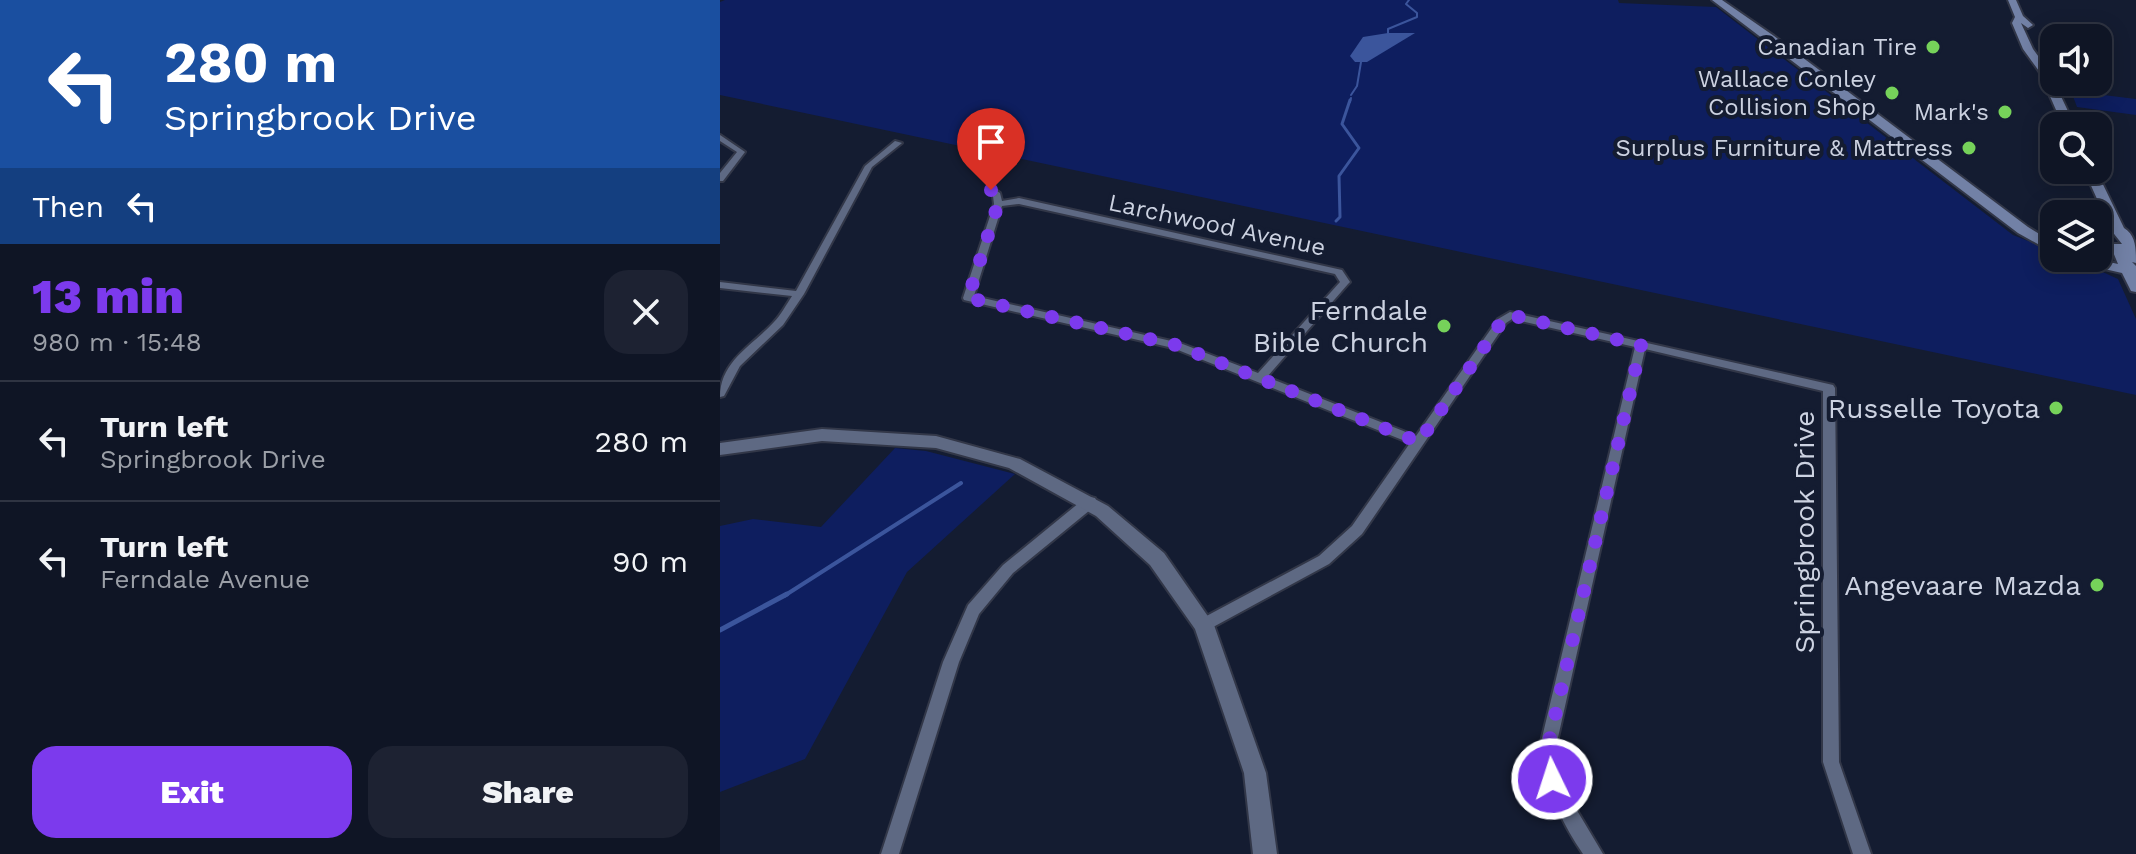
<!DOCTYPE html>
<meta charset="utf-8">
<style>
:root{--surface:#0f1525;--page:#1d2232;--text:#f1f3f6;--muted:#9b9fa7;--line:#2f3442;--accent:#7c3aed}
body{margin:0;font-family:"Work Sans",sans-serif;background:var(--page);color:var(--text);height:100vh;display:flex;flex-direction:column;font-size:30px;white-space:nowrap}
*{box-sizing:border-box;margin:0}
p{font-size:26px;color:var(--muted)}
.icon{flex:none;width:44px;height:44px;fill:none;stroke:currentColor;stroke-width:2;stroke-linecap:round;stroke-linejoin:round}
.map{position:relative;flex:1;overflow:hidden}
.sheet{display:flex;flex-direction:column;background:var(--surface);width:720px}
.sheet>*{flex:none}
.top-card{background:#1a4fa0;color:#fff;overflow:hidden}
.controls{position:absolute;left:1320px;top:24px;display:grid;gap:16px}
.controls a{display:grid;place-items:center;width:72px;height:72px;border-radius:16px;background:var(--surface);box-shadow:0 4px 20px #0003,0 0 0 2px var(--line);font-size:40px}
.pin{position:absolute;display:grid;place-items:center;width:68px;height:68px;color:#fff;margin:-82px -34px;border-radius:50% 50% 50% 0;rotate:-45deg;box-shadow:0 0 8px #0007}
.pin .icon{rotate:45deg}
.me{position:absolute;width:88px;margin:-44px;rotate:356deg;stroke-linejoin:round;filter:drop-shadow(0 0 6px #0008)}
.turn{display:flex;align-items:center;gap:28px;height:168px;padding:0 32px;font-size:36px}
.turn .icon{width:104px;height:104px;stroke-width:2.5}
.turn b{display:block;font-size:56px;line-height:68px}
.then{display:flex;align-items:center;height:76px;padding:0 32px;background:#0003;gap:16px;font-size:30px}
.round{display:grid;place-items:center;flex:none;width:84px;height:84px;border-radius:24px;background:var(--page)}
.head{display:flex;align-items:center;justify-content:space-between;height:136px;padding:0 32px}
h1{font-size:48px;font-weight:800;line-height:60px;color:var(--accent)}
.primary-button{display:flex;gap:16px;margin-top:auto;padding:16px 32px}
.primary-button a{flex:1;height:92px;border-radius:24px;background:var(--accent);color:#fff;font-size:32px;font-weight:800;line-height:92px;text-align:center}
.primary-button a+a{background:var(--page);color:var(--text)}
ul{padding:0;list-style:none}
li{display:flex;align-items:center;gap:24px;height:120px;padding:0 32px;border-top:2px solid var(--line)}
li div{flex:1}
li b{display:block;font-size:30px}
li em{font-style:normal}
main{display:flex;flex:1;min-height:0}
.map>svg:first-child{display:block}
.green{fill:#0e1e5f}
.water{fill:#3b559c}
.lines{fill:none;stroke-linecap:round;stroke-linejoin:round}
.stream-far3{stroke:#3b559c;stroke-width:2}
.stream-far2{stroke:#3b559c;stroke-width:3}
.stream-far1{stroke:#3b559c;stroke-width:4}
.stream{stroke:#3b559c;stroke-width:5}
.minor-casing{stroke:#323748;stroke-width:4}
.tertiary-casing{stroke:#323748;stroke-width:4}
.secondary-casing{stroke:#323748;stroke-width:4}
.minor{fill:#5e6983;fill-rule:evenodd}
.tertiary{fill:#5e6983;fill-rule:evenodd}
.secondary{fill:#7281a6;fill-rule:evenodd}
.route{stroke:#7c3aed;stroke-width:14;stroke-dasharray:0 25.2}
.poi-dot{fill:#76d25a;stroke:#141c31;stroke-width:3}
.labels{text-anchor:middle;dominant-baseline:central;stroke-width:8;stroke-linejoin:round;paint-order:stroke}
.far-poi-label{font-size:24px;fill:#ccd2e1;stroke:#141c31;text-anchor:end}
.far-street-label{font-size:24px;fill:#ccd2e1;stroke:#141c31}
.poi-label{font-size:28px;fill:#ccd2e1;stroke:#141c31;text-anchor:end}
.street-label{font-size:28px;fill:#ccd2e1;stroke:#141c31}
</style>
<main>
<section class="sheet">
<div class="top-card">
<div class="turn"><svg class="icon" aria-label="left" viewBox="0 0 24 24"><path d="M17 20v-9H6M10 6l-5 5 5 5"/></svg><div><b>280 m</b>Springbrook Drive</div></div>
<div class="then">Then<svg class="icon" aria-label="left" viewBox="0 0 24 24"><path d="M17 20v-9H6M10 6l-5 5 5 5"/></svg></div>
</div>
<div class="head"><div><h1>13 min</h1><p>980 m · 15:48</p></div><a class="round"><svg class="icon" aria-label="close" viewBox="0 0 24 24"><path d="M6 6l12 12M18 6L6 18"/></svg></a></div>
<ul>
<li><svg class="icon" aria-label="left" viewBox="0 0 24 24"><path d="M17 20v-9H6M10 6l-5 5 5 5"/></svg><div><b>Turn left</b><p>Springbrook Drive</p></div><em>280 m</em></li>
<li><svg class="icon" aria-label="left" viewBox="0 0 24 24"><path d="M17 20v-9H6M10 6l-5 5 5 5"/></svg><div><b>Turn left</b><p>Ferndale Avenue</p></div><em>90 m</em></li>
</ul>
<div class="primary-button"><a>Exit</a><a>Share</a></div>
</section>
<div class="map">
<svg width="1416" height="854" viewBox="0 0 1416 854">
<rect width="100%" height="100%" fill="#141c31"/>
<g class="green">
<path d="M5,0H898L899,3L996,7L1293,235L1334,251V258H1352L1398,279L1416,319V395L0,95V2Z"/>
<path d="M1351,91L1416,99V115L1357,107Z"/>
<path d="M175,448L206,451L295,474L187,572L85,759L0,792V526L33,519L101,527Z"/>
</g>
<path class="water" d="M668,33H695L647,62H635L630,56L643,37Z"/>
<g class="lines">
<g class="stream-far3">
<path d="M668,33V29L697,17V13L686,4L689,0"/>
<path d="M631,95L637,86L641,62"/>
<path d="M630,102L631,98"/>
</g>
<path class="stream-far2" d="M616,221L620,217L619,176L639,148L622,124L630,100"/>
<path class="stream-far1" d="M64,596L241,483"/>
<path class="stream" d="M0,630L67,594"/>
<g class="minor-casing">
<g id="minor">
<path d="M0,135L25,152L3,181H0V173L17,152L0,141Z"/>
<path d="M175,141L182,143L152,167L84,294L63,325L20,366L4,396L0,397C0,361 32,346 54,322C61,315 66,305 72,296L0,288V282L76,291L145,166Z"/>
<path d="M271,187L280,193L282,201L299,198L622,270L630,282L628,284L547,377L696,436L778,319L790,312L1113,385L1115,388L1119,762L1151,854H1133L1103,762V391L925,349L837,742L842,775L849,797L883,854H863C839,819 825,785 821,742L915,347L792,319L786,323L642,534L609,564L484,632L479,630L477,625L479,620L599,556L632,526L690,443L453,348L244,300L243,298L274,204L273,196L267,190ZM299,204L615,274L620,282L538,373L460,343L254,296L282,206Z"/>
<path d="M370,497L375,498L377,502L375,506L293,573L259,614L239,662L179,854H161L223,662L248,605L283,565L365,498Z"/>
</g>
</g>
<g class="tertiary-casing">
<path id="tertiary" d="M102,429L216,436L300,459L388,506L444,553L494,625L546,773L557,854H533L524,773L475,629L430,565L376,516L289,468L216,448L102,441L0,455V443Z"/>
</g>
<g class="secondary-casing">
<g id="secondary">
<path d="M992,0H1002L1054,36L1308,227L1334,243V253L1298,233Z"/>
<path d="M1288,0H1296L1303,16L1313,25L1308,28L1301,23L1313,49L1329,71L1355,126H1343L1319,71L1303,49L1292,23L1295,17Z"/>
<path d="M1364,170H1376L1404,228C1416,235 1416,249 1416,263L1412,262L1416,266V292L1411,291L1402,273L1349,261L1347,258H1371L1398,264L1391,247L1393,244H1402L1391,230Z"/>
</g>
</g>
<use href="#minor" class="minor"/>
<use href="#tertiary" class="tertiary"/>
<use href="#secondary" class="secondary"/>
</g>
<g class="lines">
<path class="route" d="M271,190L277,195L278,204L248,298L456,345L699,442L782,321L790,315L921,345L829,742L832,779"/>
</g>
<g class="poi-dot">
<circle cx="1213" cy="47" r="8"/>
<circle cx="1172" cy="93" r="8"/>
<circle cx="1285" cy="112" r="8"/>
<circle cx="1249" cy="148" r="8"/>
<circle cx="724" cy="326" r="8"/>
<circle cx="1336" cy="408" r="8"/>
<circle cx="1377" cy="585" r="8"/>
</g>
<g class="labels">
<g class="far-poi-label">
<text x="1197" y="47">Canadian Tire</text>
<text x="1156" y="79">Wallace Conley<tspan x="1156" dy="28">Collision Shop</tspan></text>
<text x="1269" y="112">Mark's</text>
<text x="1233" y="148">Surplus Furniture &amp; Mattress</text>
</g>
<g class="far-street-label">
<text transform="translate(497 225) rotate(12)">Larchwood Avenue</text>
</g>
<g class="poi-label">
<text x="708" y="310">Ferndale<tspan x="708" dy="32">Bible Church</tspan></text>
<text x="1320" y="408">Russelle Toyota</text>
<text x="1361" y="585">Angevaare Mazda</text>
</g>
<g class="street-label">
<text transform="translate(1084 532) rotate(-90)">Springbrook Drive</text>
</g>
</g>
</svg>
<div class="controls">
<a><svg class="icon" aria-label="sound" viewBox="0 0 24 24"><path d="M4 9h4l5-4v14l-5-4H4zM17 9q2 3 0 6"/></svg></a>
<a><svg class="icon" aria-label="search" viewBox="0 0 24 24"><circle cx="10" cy="10" r="6"/><path d="M15 15l6 6"/></svg></a>
<a><svg class="icon" aria-label="layers" viewBox="0 0 24 24"><path d="M12 4l9 5-9 5-9-5zM3 14l9 5 9-5"/></svg></a>
</div>
<div class="pin" style="left:271px;top:190px;background:#d93025"><svg class="icon" aria-label="arrive" viewBox="0 0 24 24"><path d="M6 21V4h12l-3 4 3 4H6"/></svg></div>
<svg class="me" style="left:832px;top:779px" viewBox="-20 -20 40 40"><circle r="17" fill="#7c3aed" stroke="#fff" stroke-width="3"/><path d="M0-11L8 9 0 5-8 9z" fill="#fff"/></svg>
</div>
</main>
